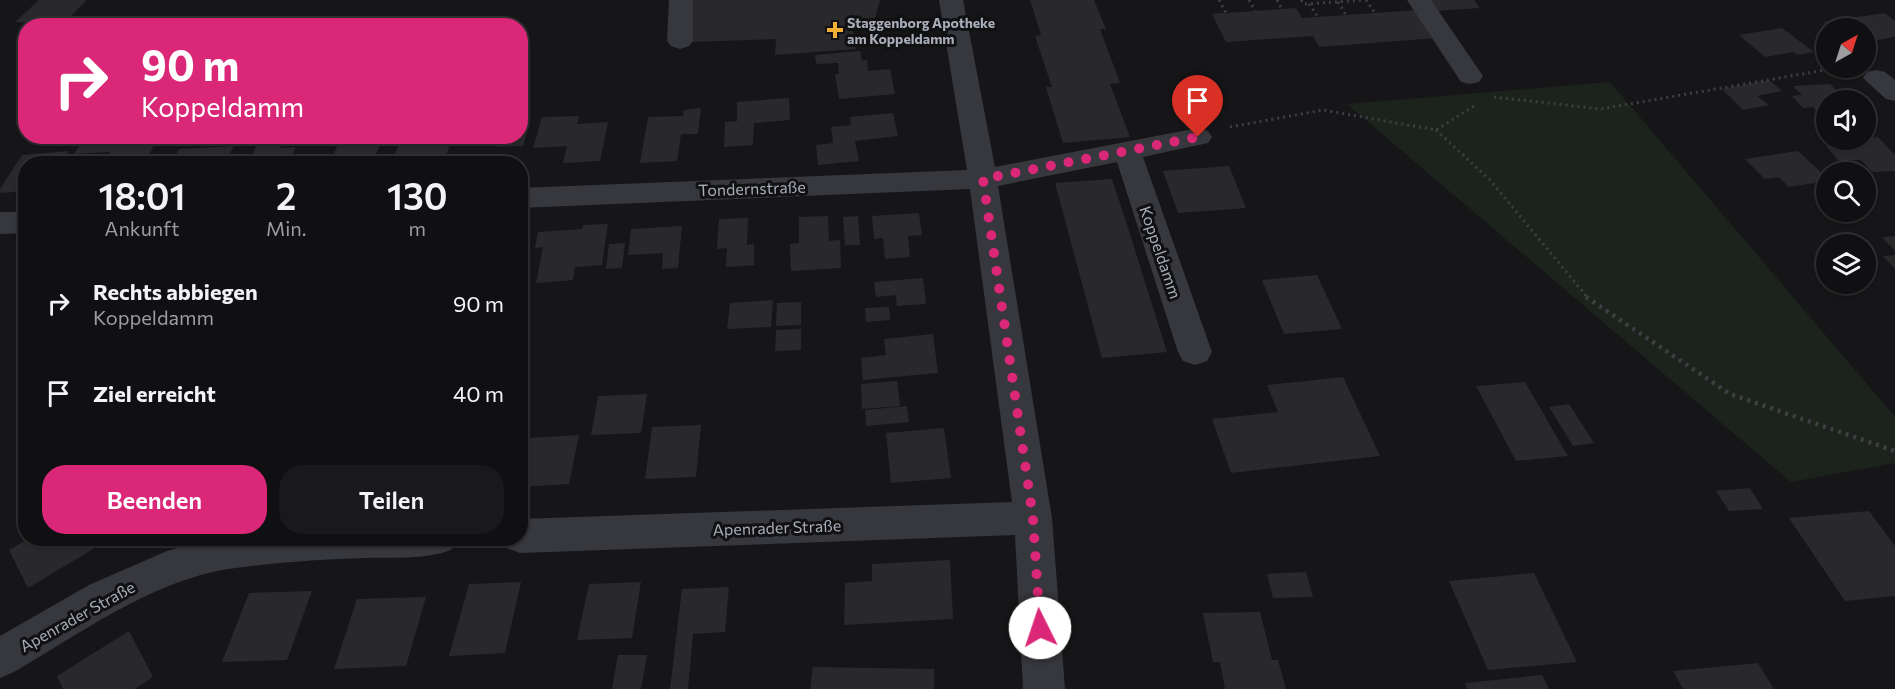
<!DOCTYPE html>
<html lang="de">
<meta charset="utf-8">
<style>
:root{--surface:#101012;--page:#19191b;--text:#f1f3f6;--muted:#9c9d9f;--line:#303032;--accent:#db2777}
body{margin:0;font-family:Commissioner,sans-serif;background:var(--page);color:var(--text);height:100vh;display:flex;flex-direction:column;font-size:22px;white-space:nowrap}
*{box-sizing:border-box;margin:0}
p{font-size:20px;color:var(--muted)}
.icon{flex:none;width:33px;height:33px;fill:none;stroke:currentColor;stroke-width:2;stroke-linecap:round;stroke-linejoin:round}
.map{position:relative;flex:1;overflow:hidden}
.sheet{position:absolute;left:18px;top:156px;width:510px;height:390px;display:flex;flex-direction:column;background:var(--surface);border-radius:24px;box-shadow:0 2px 4px #0004,0 0 0 2px var(--line)}
.sheet>*{flex:none}
.guide{position:absolute;left:18px;top:18px;width:510px;height:126px;border-radius:24px;box-shadow:0 2px 4px #0004,0 0 0 2px var(--line);background:#db2777;color:#fff;overflow:hidden}
.needle{width:39px;rotate:39deg}
.controls{position:absolute;left:1816px;top:18px;display:grid;gap:12px}
.controls a{display:grid;place-items:center;width:60px;height:60px;border-radius:50%;background:var(--surface);box-shadow:0 2px 4px #0004,0 0 0 2px var(--line);font-size:30px}
.pin{position:absolute;display:grid;place-items:center;width:51px;height:51px;color:#fff;margin:-62px -26px;border-radius:50% 50% 50% 0;rotate:-45deg;box-shadow:0 0 6px #0007}
.pin .icon{rotate:45deg}
.me{position:absolute;width:66px;margin:-33px;rotate:356deg;stroke-linejoin:round;filter:drop-shadow(0 0 4px #0008)}
.turn{display:flex;align-items:center;gap:21px;height:126px;padding:0 24px;font-size:27px}
.turn .icon{width:78px;height:78px;stroke-width:2.5}
.turn b{display:block;font-size:42px;line-height:51px}
.eta{display:flex;justify-content:space-evenly;align-items:center;height:102px;text-align:center}
.eta b{font-size:36px;font-weight:600;line-height:42px}
.cta{display:flex;gap:12px;margin-top:auto;padding:12px 24px}
.cta a{flex:1;height:69px;border-radius:24px;background:var(--accent);color:#fff;font-size:24px;font-weight:600;line-height:69px;text-align:center}
.cta a+a{background:var(--page);color:var(--text)}
ul{padding:0;list-style:none}
li{display:flex;align-items:center;gap:18px;height:90px;padding:0 24px}
li div{flex:1}
li b{display:block;font-size:22px}
li em{font-style:normal}
.map>svg:first-child{display:block}
.green{fill:#1c231d}
.building{fill:#29292c}
.lines{fill:none;stroke-linecap:round;stroke-linejoin:round}
.path-far1{stroke:#3d3f44;stroke-width:3;stroke-dasharray:2 4;stroke-linecap:butt}
.path{stroke:#3d3f44;stroke-width:4.5;stroke-dasharray:3 5;stroke-linecap:butt}
.minor{fill:#37383d;fill-rule:evenodd}
.route{stroke:#db2777;stroke-width:10;stroke-dasharray:0 18}
.poi-dot{fill:#f2b134;stroke:#111113;stroke-width:2}
.labels{text-anchor:middle;dominant-baseline:central;stroke-width:6;stroke-linejoin:round;paint-order:stroke}
.far-poi-label{font-size:14px;font-weight:bold;fill:#a8adb8;stroke:#111113;text-anchor:start}
.street-label{font-size:16px;fill:#a8adb8;stroke:#111113}
</style>
<div class="map">
<svg width="1895" height="689" viewBox="0 0 1895 689">
<rect width="100%" height="100%" fill="#161618"/>
<path class="green" d="M1610,82L1895,417V463L1791,482L1347,104Z"/>
<g class="building">
<path d="M39,0H87L63,24L15,22Z"/>
<path d="M688,0H880L873,25L853,30L856,49L775,55L776,39L688,42Z"/>
<path d="M1030,0H1094L1106,29H1100L1120,83L1110,84L1130,137L1063,143L1046,87H1052L1035,36L1041,35Z"/>
<path d="M1425,0H1474L1480,8L1433,11Z"/>
<path d="M1296,8L1302,18L1418,10L1438,38L1319,47L1313,36L1226,42L1212,14Z"/>
<path d="M1885,13L1895,21V37L1866,42V28H1831L1823,22Z"/>
<path d="M1782,28L1814,52L1797,55L1793,52L1765,57L1739,35Z"/>
<path d="M860,51L862,61L867,60L868,71L890,69L895,94L839,99L835,74H839L838,63L816,64L815,55Z"/>
<path d="M1769,80L1782,91L1757,96L1769,105L1743,110L1722,89Z"/>
<path d="M1830,84L1846,100H1827V118H1824L1813,107L1803,108L1792,96L1802,95L1793,86Z"/>
<path d="M789,98L790,120L754,123L753,145L724,147L725,122L737,121V102Z"/>
<path d="M701,108L698,134H681L677,161L640,163L648,117L683,116L684,110Z"/>
<path d="M893,113L898,136L855,141L859,161L818,165L816,145L833,143L831,127L851,125L850,117Z"/>
<path d="M579,116L577,124L608,122L600,161L563,163L567,146L533,148L542,117Z"/>
<path d="M520,126H529L523,146L496,147L499,136H520Z"/>
<path d="M86,136H159L144,164H103L110,152L74,154Z"/>
<path d="M261,136H286L280,148L296,147L288,164H248Z"/>
<path d="M323,136H345L343,142L382,140L372,164H329L339,142H320Z"/>
<path d="M402,136H453L443,164H391Z"/>
<path d="M1878,137L1895,155V171L1872,172L1861,160L1839,161L1826,146L1848,145L1843,140Z"/>
<path d="M234,146L224,164H171L179,149Z"/>
<path d="M69,151L62,164H26V191L0,193V189L22,155Z"/>
<path d="M1798,151L1827,178V181L1789,187L1779,177L1765,179L1745,159Z"/>
<path d="M1229,166L1246,208L1178,213L1163,171Z"/>
<path d="M1112,179L1129,231L1167,352L1102,358L1055,183Z"/>
<path d="M919,213L922,235L908,236L910,257L885,259L883,238L874,239L872,216Z"/>
<path d="M828,216L829,241L840,240L841,268L791,271L790,244L799,243V217Z"/>
<path d="M858,216L860,245H845L843,217Z"/>
<path d="M748,218L747,245L754,244V265L726,267L727,248L717,249L719,219Z"/>
<path d="M608,224L602,265L575,267L573,280L536,283L543,247L535,248L538,232L582,229L583,225Z"/>
<path d="M682,226L678,268L662,269L663,253L628,255L631,229Z"/>
<path d="M1895,236V251L1882,237Z"/>
<path d="M625,243L622,268L606,269L609,244Z"/>
<path d="M1895,255V269L1883,256Z"/>
<path d="M26,275V291H15Z"/>
<path d="M1317,275L1342,329L1284,334L1262,280Z"/>
<path d="M923,278L926,304L897,306L896,295L876,297L874,282Z"/>
<path d="M773,300L771,327L727,329L730,303Z"/>
<path d="M801,302V325L776,326L777,303Z"/>
<path d="M889,307L890,320L866,322L865,308Z"/>
<path d="M801,329V350L775,351L776,330Z"/>
<path d="M933,334L938,373L863,380L861,358L886,355L884,339Z"/>
<path d="M528,344L521,371H520V345Z"/>
<path d="M1343,377L1380,456L1231,473L1212,419L1278,412L1267,385Z"/>
<path d="M897,381L900,406L862,409L861,384Z"/>
<path d="M1525,382L1568,456L1516,461L1476,386Z"/>
<path d="M647,394L641,433L591,435L598,396Z"/>
<path d="M1569,404L1594,443L1573,446L1549,407Z"/>
<path d="M907,406L909,422L866,426L865,410Z"/>
<path d="M701,425L696,477L645,479L652,427Z"/>
<path d="M944,428L951,478L891,483L886,433Z"/>
<path d="M579,435L569,484L520,487V474L529,438Z"/>
<path d="M1750,488L1763,509L1729,511L1716,491Z"/>
<path d="M1869,511L1895,546V596L1845,601L1789,518Z"/>
<path d="M30,538H87L93,549L28,588L9,550Z"/>
<path d="M950,560L953,619L844,625L845,583L872,581V564Z"/>
<path d="M1306,572L1313,597L1273,598L1267,574Z"/>
<path d="M1534,573L1577,662L1488,670L1449,581Z"/>
<path d="M521,582L505,653L449,656L469,584Z"/>
<path d="M641,582L632,638L577,640L589,584Z"/>
<path d="M729,587L725,632L693,634L688,689H670L682,589Z"/>
<path d="M312,591L287,660L222,662L249,593Z"/>
<path d="M426,597L406,666L334,669L357,599Z"/>
<path d="M1260,612L1272,660H1278L1286,689H1225L1220,662H1213L1203,613Z"/>
<path d="M129,631L153,677L135,689H63L57,676Z"/>
<path d="M618,655H647L641,689H612Z"/>
<path d="M1758,663L1774,689H1683L1673,671Z"/>
<path d="M813,667L934,669V689H810Z"/>
<path d="M1542,675L1549,689H1467L1465,683Z"/>
</g>
<g class="lines">
<g class="path-far1">
<path d="M1219,0L1226,13"/>
<path d="M1249,0L1255,11"/>
<path d="M1277,0L1282,9"/>
<path d="M1301,0L1304,4L1364,0"/>
<path d="M1366,0L1375,13"/>
<path d="M1338,2L1346,15"/>
<path d="M1309,4L1318,17"/>
<path d="M1494,97L1601,109L1837,68"/>
<path d="M1230,127L1323,110L1436,130L1474,106"/>
<path d="M1436,130L1490,180L1588,298"/>
</g>
<path class="path" d="M1586,297L1730,394L1895,451"/>
<g class="minor">
<path d="M669,0H693V41L689,46L680,49L671,46L667,41Z"/>
<path d="M939,0H963L995,167L1198,128L1208,131L1212,137L1208,143L1143,157L1212,352L1207,361L1195,365L1183,361L1178,352L1117,162L998,186L1052,518L1065,689H1023L1015,535L520,553L507,548L502,538H520V519L1012,502L970,189L520,208V188L967,170Z"/>
<path d="M1407,0H1431L1483,76L1479,82L1470,84L1461,82Z"/>
<path d="M1876,70L1885,72L1895,80V101L1886,99L1863,78L1867,72Z"/>
<path d="M0,212H26V233L0,234Z"/>
<path d="M213,538H457L451,550C425,560 393,557 365,558C323,559 270,563 228,569C150,582 81,633 14,672L0,678V636L89,585L167,551Z"/>
</g>
</g>
<g class="lines">
<path class="route" d="M1040,628L1033,518L983,179L1198,137"/>
</g>
<path class="poi-dot" d="M832 21h6v6h6v6h-6v6h-6v-6h-6v-6h6z"/>
<g class="labels">
<g class="far-poi-label">
<text x="847" y="22">Staggenborg Apotheke<tspan x="847" dy="16">am Koppeldamm</tspan></text>
</g>
<g class="street-label">
<text transform="translate(752 188) rotate(-2)">Tondernstraße</text>
<text transform="translate(1161 252) rotate(71)">Koppeldamm</text>
<text transform="translate(777 527) rotate(-2)">Apenrader Straße</text>
<text transform="translate(77 616) rotate(-29)">Apenrader Straße</text>
</g>
</g>
</svg>
<div class="controls">
<a><svg class="needle" viewBox="-14 -14 28 28"><path d="M0-13l5 13h-10z" fill="#e53935"/><path d="M0 13l5-13h-10z" fill="#9c9d9f"/></svg></a>
<a><svg class="icon" aria-label="sound" viewBox="0 0 24 24"><path d="M4 9h4l5-4v14l-5-4H4zM17 9q2 3 0 6"/></svg></a>
<a><svg class="icon" aria-label="search" viewBox="0 0 24 24"><circle cx="10" cy="10" r="6"/><path d="M15 15l6 6"/></svg></a>
<a><svg class="icon" aria-label="layers" viewBox="0 0 24 24"><path d="M12 4l9 5-9 5-9-5zM3 14l9 5 9-5"/></svg></a>
</div>
<div class="pin" style="left:1198px;top:137px;background:#d93025"><svg class="icon" aria-label="arrive" viewBox="0 0 24 24"><path d="M6 21V4h12l-3 4 3 4H6"/></svg></div>
<svg class="me" style="left:1040px;top:628px" viewBox="-20 -20 40 40"><circle r="19" fill="#fff"/><path d="M0-13L10 11 0 6-10 11z" fill="#db2777"/></svg>
<div class="guide">
<div class="turn"><svg class="icon" aria-label="right" viewBox="0 0 24 24"><path d="M7 20v-9h11M14 6l5 5-5 5"/></svg><div><b>90 m</b>Koppeldamm</div></div>
</div>
<section class="sheet">
<div class="eta">
<div><b>18:01</b><p>Ankunft</p></div>
<div><b>2</b><p>Min.</p></div>
<div><b>130</b><p>m</p></div>
</div>
<ul>
<li><svg class="icon" aria-label="right" viewBox="0 0 24 24"><path d="M7 20v-9h11M14 6l5 5-5 5"/></svg><div><b>Rechts abbiegen</b><p>Koppeldamm</p></div><em>90 m</em></li>
<li><svg class="icon" aria-label="arrive" viewBox="0 0 24 24"><path d="M6 21V4h12l-3 4 3 4H6"/></svg><div><b>Ziel erreicht</b></div><em>40 m</em></li>
</ul>
<div class="cta"><a>Beenden</a><a>Teilen</a></div>
</section>
</div>
